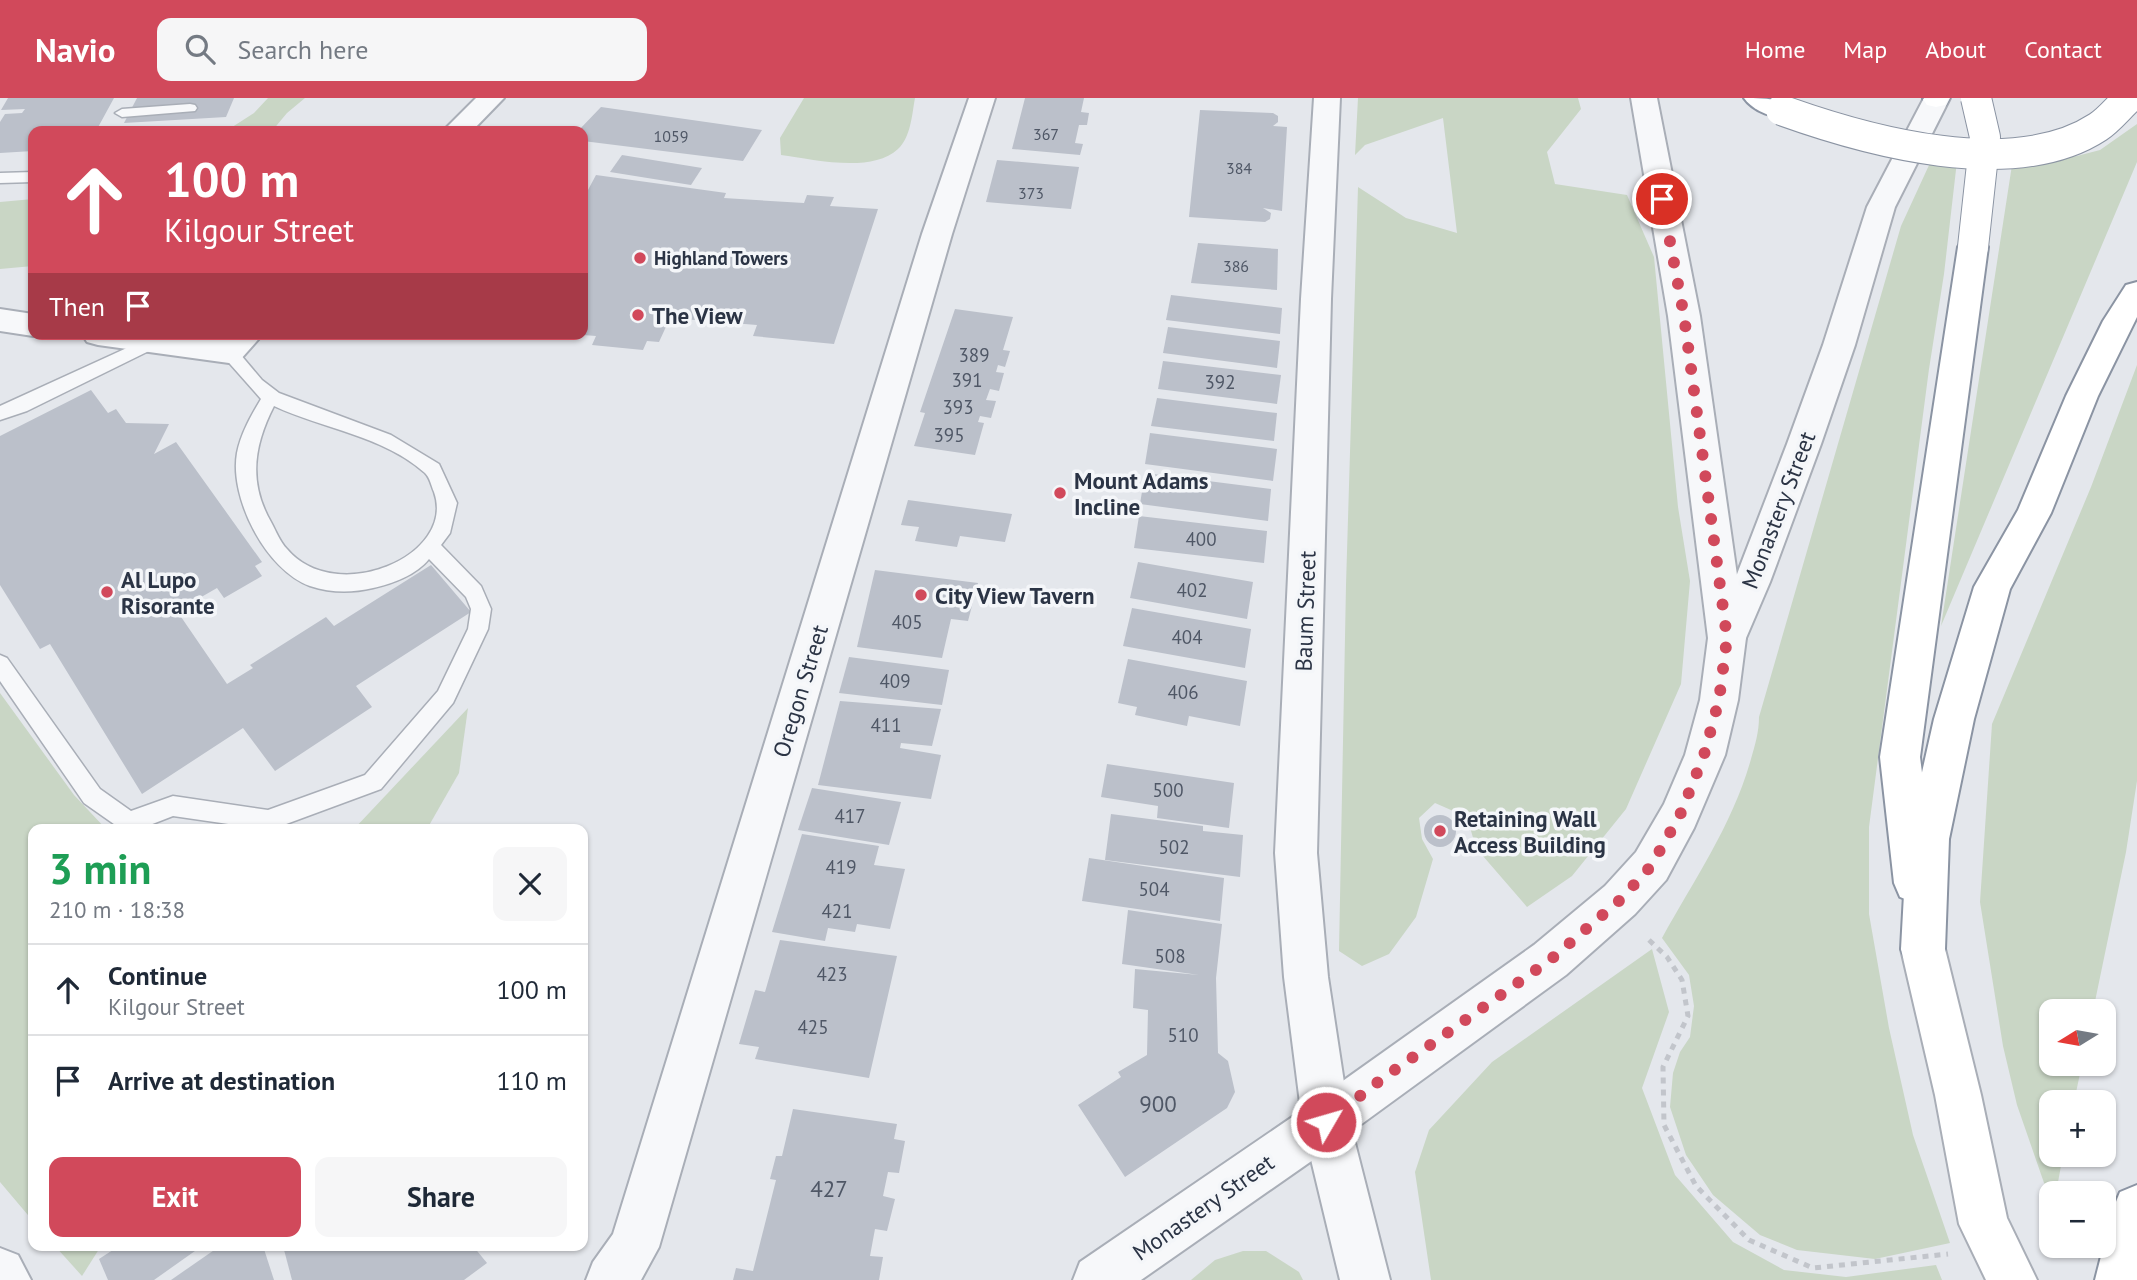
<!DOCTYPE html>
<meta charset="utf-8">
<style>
:root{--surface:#fff;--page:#f6f6f7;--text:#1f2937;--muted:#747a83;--line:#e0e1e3;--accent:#d1495b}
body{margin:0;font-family:"PT Sans",sans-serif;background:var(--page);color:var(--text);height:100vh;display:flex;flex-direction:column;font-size:26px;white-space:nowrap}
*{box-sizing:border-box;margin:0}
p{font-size:23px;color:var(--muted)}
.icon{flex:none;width:38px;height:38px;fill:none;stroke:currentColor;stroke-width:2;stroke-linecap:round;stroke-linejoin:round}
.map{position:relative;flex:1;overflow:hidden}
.panel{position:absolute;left:28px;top:726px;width:560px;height:427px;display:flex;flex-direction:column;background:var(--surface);border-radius:14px;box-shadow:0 2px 5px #0004}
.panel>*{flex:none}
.top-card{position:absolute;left:28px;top:28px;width:560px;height:214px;border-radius:14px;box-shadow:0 2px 5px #0004;background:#d1495b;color:#fff;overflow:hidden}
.needle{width:46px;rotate:259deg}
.fabs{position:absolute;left:2039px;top:901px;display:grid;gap:14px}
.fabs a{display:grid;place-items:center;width:77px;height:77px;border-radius:14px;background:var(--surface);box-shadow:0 2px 5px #0004;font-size:35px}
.pin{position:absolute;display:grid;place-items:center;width:60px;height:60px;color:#fff;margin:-30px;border:4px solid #fff;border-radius:50%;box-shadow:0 2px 7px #0007}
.me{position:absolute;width:77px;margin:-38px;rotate:52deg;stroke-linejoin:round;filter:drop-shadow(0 0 5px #0008)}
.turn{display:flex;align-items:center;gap:24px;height:147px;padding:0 21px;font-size:32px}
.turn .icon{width:91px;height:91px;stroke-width:2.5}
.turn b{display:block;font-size:49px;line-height:60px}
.then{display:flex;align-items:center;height:66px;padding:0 21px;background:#0003;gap:14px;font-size:26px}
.round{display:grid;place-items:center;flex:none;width:74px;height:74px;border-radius:14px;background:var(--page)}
.summary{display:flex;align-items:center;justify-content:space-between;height:119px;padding:0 21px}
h1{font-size:42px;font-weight:700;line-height:52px;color:#1e9e55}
.primary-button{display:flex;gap:14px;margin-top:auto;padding:14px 21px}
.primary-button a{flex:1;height:80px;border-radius:14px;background:var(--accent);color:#fff;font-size:28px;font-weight:700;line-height:80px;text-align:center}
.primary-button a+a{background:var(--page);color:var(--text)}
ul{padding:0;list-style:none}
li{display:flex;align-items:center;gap:21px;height:91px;padding:0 21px;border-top:2px solid var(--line)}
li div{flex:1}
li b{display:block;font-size:26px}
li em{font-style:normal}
header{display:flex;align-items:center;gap:42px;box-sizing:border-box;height:98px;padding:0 35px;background:var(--accent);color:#fff}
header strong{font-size:33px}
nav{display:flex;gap:38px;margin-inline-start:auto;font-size:24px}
.search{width:490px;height:63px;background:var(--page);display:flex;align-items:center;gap:18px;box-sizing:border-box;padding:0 24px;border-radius:14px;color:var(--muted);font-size:26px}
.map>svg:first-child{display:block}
.green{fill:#c9d6c5}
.building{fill:#bbc0ca}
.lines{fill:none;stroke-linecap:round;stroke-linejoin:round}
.service-casing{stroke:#a9aeb7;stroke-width:3}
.minor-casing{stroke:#a9aeb7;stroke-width:4}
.tertiary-casing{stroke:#a9aeb7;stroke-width:4}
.secondary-casing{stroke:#a9aeb7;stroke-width:4}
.trunk-casing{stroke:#8b94a3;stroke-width:4}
.motorway-casing{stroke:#8b94a3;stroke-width:4}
.path{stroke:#c2c5cb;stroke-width:5;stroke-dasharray:6 6;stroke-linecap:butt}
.service{fill:#f7f8fa;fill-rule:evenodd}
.minor{fill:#f7f8fa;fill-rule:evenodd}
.tertiary{fill:#f7f8fa;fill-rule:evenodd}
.secondary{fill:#fff;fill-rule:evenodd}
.trunk{fill:#fff;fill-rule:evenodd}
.motorway{fill:#fff;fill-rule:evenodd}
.trunk-bridge-casing{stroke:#8b94a3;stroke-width:32;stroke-linecap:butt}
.motorway-bridge-casing{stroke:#8b94a3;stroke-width:32;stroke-linecap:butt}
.trunk-bridge{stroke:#fff;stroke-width:30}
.motorway-bridge{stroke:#fff;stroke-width:30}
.route{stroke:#d1495b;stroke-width:12;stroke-dasharray:0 21.6}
.poi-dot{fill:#d1495b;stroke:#f4f6f9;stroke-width:2.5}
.labels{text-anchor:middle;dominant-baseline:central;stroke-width:7;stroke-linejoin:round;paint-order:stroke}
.far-number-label{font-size:16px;fill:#4f5766}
.far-poi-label{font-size:19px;font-weight:bold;fill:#2b3445;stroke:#f4f6f9;text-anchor:start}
.number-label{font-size:19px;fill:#4f5766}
.poi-label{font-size:23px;font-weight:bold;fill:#2b3445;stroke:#f4f6f9;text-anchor:start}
.street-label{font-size:23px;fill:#2b3445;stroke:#f4f6f9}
.near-number-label{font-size:23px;fill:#4f5766}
</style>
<header>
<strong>Navio</strong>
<div class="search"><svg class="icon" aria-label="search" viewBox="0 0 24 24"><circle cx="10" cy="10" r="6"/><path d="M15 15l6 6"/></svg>Search here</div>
<nav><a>Home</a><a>Map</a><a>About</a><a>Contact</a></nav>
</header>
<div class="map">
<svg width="2137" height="1182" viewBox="0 0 2137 1182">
<rect width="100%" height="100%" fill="#e4e7ec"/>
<g class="green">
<path d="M268,0H305L287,15L272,33H226L254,15Z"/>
<path d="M804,0H915C912,16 911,39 898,51C871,76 813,61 781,57L780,40Z"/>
<path d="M1358,0H1578L1581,11L1547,54L1555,86L1627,97L1654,159L1678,409L1690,483L1681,586L1626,711L1572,778L1527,809L1476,750L1467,719L1435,705L1419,720L1422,741L1433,761L1416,819L1389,856L1362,868L1339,853L1346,487L1358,89L1406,120L1457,135L1443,20L1365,47L1355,57Z"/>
<path d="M2137,26V64L1941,528L2012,67L2077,58L2100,52Z"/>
<path d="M1957,63L1944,176L1929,271L1869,729V816L1889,930L1913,1037L1950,1145L1875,1161L1797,1152L1760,1137L1713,1097L1686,1057L1670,1009L1673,975L1680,954L1690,939L1694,908L1689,877L1662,840C1694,782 1733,726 1751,661C1755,647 1759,634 1759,619L1901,128L1930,65Z"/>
<path d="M33,101V168L0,171V104Z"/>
<path d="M2137,267V683L2126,754L2093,913L2051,914V966H2082L2074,1004H2051V1057H2063L2056,1095L2051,1096V1105L2017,1007L2003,948L1980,804L1992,626L2091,389Z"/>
<path d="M0,595L74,697L106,731L33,732V1123L0,1084Z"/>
<path d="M468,610L459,675L427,731H354Z"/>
<path d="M1652,851L1669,914L1642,990L1675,1077L1733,1144L1784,1172L1846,1179L1936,1167L1942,1182H1431L1415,1074L1429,1032L1492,964Z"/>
<path d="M55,1148H101L82,1178Z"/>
<path d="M1243,1153H1266L1299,1174L1303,1182H1191L1215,1162Z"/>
</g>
<g class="building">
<path d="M8,0H114L96,33H33V53L0,55V24L5,16L22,15L25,11L1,12Z"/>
<path d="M137,0H234L226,19L124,25Z"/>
<path d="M1025,0H1084L1081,14L1089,15L1087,27H1079L1075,45L1083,46L1080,57L1012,51Z"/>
<path d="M601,9L762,32L743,63L583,43V33H578Z"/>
<path d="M1200,12L1273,15L1278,18V24L1273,28L1287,29L1282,113L1263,110L1271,115L1270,121L1265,124L1189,119Z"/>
<path d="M622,57L702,70L691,87L610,74Z"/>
<path d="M997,62L1079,69L1071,111L986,104Z"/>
<path d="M596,77L726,95L724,100L804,105L807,97L834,99L830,108L878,111L834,246L753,238L757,227L670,220L659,244L647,243L643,252L592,247L596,238L583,237V91L588,92Z"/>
<path d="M1198,145L1278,151L1277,192L1191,185Z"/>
<path d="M1171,197L1282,210L1280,236L1166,222Z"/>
<path d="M955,211L1013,219L1003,252L1010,253L1005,269L998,267L996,274L1004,275L999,293L990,291L986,302L996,303L991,320L980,318L978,324L984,325L975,357L914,348L925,315L920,314Z"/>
<path d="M1168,229L1280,243L1277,270L1163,255Z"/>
<path d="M1163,263L1281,277L1277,306L1158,291Z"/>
<path d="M91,292L108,315L116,311L126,325L169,326L154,356L176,344L262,464L255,468L262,478L224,500L217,490L177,513L227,586L253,570L250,567L326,519L334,528L431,467L471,514L356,588L372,609L275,673L243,630L142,696L50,546L40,551L0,487V338Z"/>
<path d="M1157,300L1277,315L1274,343L1151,328Z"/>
<path d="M1150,335L1277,351L1273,383L1145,366Z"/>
<path d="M1145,375L1271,391L1268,423L1140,406Z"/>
<path d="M908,402L1012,416L1005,444L960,438L957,449L915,443L919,429L901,427Z"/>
<path d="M1139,418L1267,433L1264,465L1134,450Z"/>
<path d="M1138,464L1253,484L1247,521L1130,500Z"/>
<path d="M875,472L978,485L968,523L951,521L942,560L857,549Z"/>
<path d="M1132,510L1251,531L1245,570L1123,548Z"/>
<path d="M849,559L949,572L942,607L839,595Z"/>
<path d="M1128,561L1247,583L1240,628L1189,618L1187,628L1135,617L1137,609L1118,605Z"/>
<path d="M840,603L941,611L932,648L901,645L900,650L941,657L931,701L818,687Z"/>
<path d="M1107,666L1234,685L1229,730L1157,720L1158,708L1101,699Z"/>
<path d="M812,690L901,704L889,747L798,732Z"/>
<path d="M1111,716L1203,728V733L1243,737L1240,779L1105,762Z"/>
<circle cx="1440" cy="733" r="16"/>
<path d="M802,736L879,748L874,767L905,771L890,831L857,826L855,834L828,830L825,843L772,834Z"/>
<path d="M1089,760L1224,780L1220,823L1082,803Z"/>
<path d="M1128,812L1222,826L1216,880L1218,955L1228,963L1235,994L1227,1010L1125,1079L1078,1007L1121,979L1118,974L1147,957L1148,912L1133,910L1135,871L1199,877L1122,866Z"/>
<path d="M780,842L897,858L869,980L755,961L759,949L739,946L755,892L765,894Z"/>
<path d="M793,1011L897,1026L894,1041L905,1043L899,1075L888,1074L883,1098L895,1101L887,1133L875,1131L870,1158L883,1159L879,1182H733L736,1170L753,1173L776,1082L770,1081L776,1058H782Z"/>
<path d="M119,1148H202L154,1182H108L99,1161Z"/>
<path d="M220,1148H263L274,1182H171Z"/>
<path d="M283,1148H473L487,1165L464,1182H292Z"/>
</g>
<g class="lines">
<g class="service-casing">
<g id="service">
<path d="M190,6L195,7L197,10L195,13L122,19L115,15L122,11Z"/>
<path d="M33,74V84L0,85V75Z"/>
<path d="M153,238L162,244L159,248L27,313L0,322V308Z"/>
<path d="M229,248L235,250L262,282L279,295L391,337L439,366L457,405L450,435L441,447L481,488L491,511L488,531L453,605L381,691L270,732L173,718L137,732L121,731L84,705L0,583V557L7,560L100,691L131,713L173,698L268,712L365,677L438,593L468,531L471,511L466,499L429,461C416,477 392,486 373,490C352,495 331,495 310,488C266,472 229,400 237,355C241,335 251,318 261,301L223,258L220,254ZM274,308C323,331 384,338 425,375C430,380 431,387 434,394C457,458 336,509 287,451C280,444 276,433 271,424C248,384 254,347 274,308Z"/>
</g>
</g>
<g class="minor-casing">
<g id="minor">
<path d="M476,0H504L472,33H443Z"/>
<path d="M969,0H995L952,136L659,1149L641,1182H586L593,1164L613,1136L922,136Z"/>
<path d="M1314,0H1340L1331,201L1317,755L1328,879L1350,1024L1343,1041L1141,1182H1073L1080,1164L1301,1013L1284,879L1275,755L1301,201Z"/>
<path d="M1631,0H1657L1700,218L1746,540L1740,551L1727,556L1714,551L1708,540L1668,218Z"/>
<path d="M0,211L33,216V236H39L33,238L0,233Z"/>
<path d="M82,236H181L222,242L228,236H263L240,262L229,265L98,247L87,244Z"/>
<path d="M0,1150L18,1157L31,1182H0Z"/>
</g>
</g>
<g class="tertiary-casing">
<path id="tertiary" d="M1924,0H1950L1895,109L1855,247L1821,346L1770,484L1746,540L1738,602L1725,657L1694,730L1666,782L1635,816L1566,877L1352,1033L1390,1182H1340L1302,1024L1309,1007L1534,847L1605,788L1636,754L1664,706L1685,657L1700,602L1708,540L1734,484L1787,346L1823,247L1867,109Z"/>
</g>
<g class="secondary-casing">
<path id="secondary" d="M1923,830L1938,836L1945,851L1981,997L2007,1120L2037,1182H1986L1959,1126L1935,997L1901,851L1908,836Z"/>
</g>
<g class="trunk-casing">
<path id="trunk" d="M1973,139L1983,142L1988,149L1920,659L1936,785L1930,799L1915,805L1900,799L1894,785L1880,659L1958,149L1963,142Z"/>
</g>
<g class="motorway-casing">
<g id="motorway">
<path d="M1744,0C1761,0 1783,0 1794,12L1791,18C1775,22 1753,13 1744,0Z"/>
<path d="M1949,0L1945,7L1936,9L1927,7L1923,1Z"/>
<path d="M2137,184V219L2098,298L2051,415L2010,491L1974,621L1949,741L1945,851L1938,866L1923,872L1908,866L1901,851L1907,741L1934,621L1974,489L2018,412L2066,298L2103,223L2126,187Z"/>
<path d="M2137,1087V1182H2095L2113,1111L2120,1094Z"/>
</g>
</g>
<path class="path" d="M1649,842L1667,859L1682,882L1688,918L1663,969L1664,1027L1696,1088L1749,1142L1813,1170L1948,1156"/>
<use href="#service" class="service"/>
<use href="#minor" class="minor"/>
<use href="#tertiary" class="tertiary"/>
<use href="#secondary" class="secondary"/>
<use href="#trunk" class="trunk"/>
<use href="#motorway" class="motorway"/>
<g class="trunk-bridge-casing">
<path id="trunk-bridge" d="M1973,149L1985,39L1976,0"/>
</g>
<g class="motorway-bridge-casing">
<path id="motorway-bridge" d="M1781,12C1867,43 2014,84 2098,29C2109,22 2119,9 2129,0"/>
</g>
<use href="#trunk-bridge" class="trunk-bridge"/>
<use href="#motorway-bridge" class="motorway-bridge"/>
</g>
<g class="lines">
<path class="route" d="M1326,1024L1382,981L1550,862L1620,802L1651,768L1680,717L1704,657L1719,602L1727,540L1684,218L1662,101"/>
</g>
<g class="poi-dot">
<circle cx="640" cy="160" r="7"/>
<circle cx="638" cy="217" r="7"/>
<circle cx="1060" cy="395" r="7"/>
<circle cx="107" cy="494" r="7"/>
<circle cx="921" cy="497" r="7"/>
<circle cx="1440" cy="733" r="7"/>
</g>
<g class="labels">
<g class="far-number-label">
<text x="1046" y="36">367</text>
<text x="671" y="38">1059</text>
<text x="1239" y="70">384</text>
<text x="1031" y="95">373</text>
<text x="1236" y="168">386</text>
</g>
<g class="far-poi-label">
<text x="654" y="160">Highland Towers</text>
</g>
<g class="number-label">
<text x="974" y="257">389</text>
<text x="967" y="282">391</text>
<text x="1220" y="284">392</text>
<text x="958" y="309">393</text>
<text x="949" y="337">395</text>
<text x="1201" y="441">400</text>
<text x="1192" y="492">402</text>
<text x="907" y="524">405</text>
<text x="1187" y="539">404</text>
<text x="895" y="583">409</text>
<text x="1183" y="594">406</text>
<text x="886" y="627">411</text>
<text x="1168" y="692">500</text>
<text x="850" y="718">417</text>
<text x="1174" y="749">502</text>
<text x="841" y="769">419</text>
<text x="1154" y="791">504</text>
<text x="837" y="813">421</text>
<text x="1170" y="858">508</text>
<text x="832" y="876">423</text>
<text x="813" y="929">425</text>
<text x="1183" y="937">510</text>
</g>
<g class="poi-label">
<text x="652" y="217">The View</text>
<text x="1074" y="382">Mount Adams<tspan x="1074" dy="26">Incline</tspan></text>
<text x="121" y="481">Al Lupo<tspan x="121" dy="26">Risorante</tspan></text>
<text x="935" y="497">City View Tavern</text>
<text x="1454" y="720">Retaining Wall<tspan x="1454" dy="26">Access Building</tspan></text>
</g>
<g class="street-label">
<text transform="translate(1778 412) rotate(-69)">Monastery Street</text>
<text transform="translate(1305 513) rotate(-88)">Baum Street</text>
<text transform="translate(800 593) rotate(-73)">Oregon Street</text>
<text transform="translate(1203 1109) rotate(-35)">Monastery Street</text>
</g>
<g class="near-number-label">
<text x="1158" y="1005">900</text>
<text x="829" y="1090">427</text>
</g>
</g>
</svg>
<div class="fabs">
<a><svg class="needle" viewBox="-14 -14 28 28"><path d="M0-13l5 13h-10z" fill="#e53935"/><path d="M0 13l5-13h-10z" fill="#747a83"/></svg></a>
<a>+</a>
<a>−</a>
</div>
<div class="pin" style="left:1662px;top:101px;background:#d93025"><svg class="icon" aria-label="arrive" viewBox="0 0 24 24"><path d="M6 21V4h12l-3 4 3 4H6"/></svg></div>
<svg class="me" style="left:1326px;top:1024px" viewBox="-20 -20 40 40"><circle r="17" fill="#d1495b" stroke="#fff" stroke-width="3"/><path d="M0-11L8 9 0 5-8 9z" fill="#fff"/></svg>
<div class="top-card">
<div class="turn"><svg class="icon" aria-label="ahead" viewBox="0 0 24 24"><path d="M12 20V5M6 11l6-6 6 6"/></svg><div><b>100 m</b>Kilgour Street</div></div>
<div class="then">Then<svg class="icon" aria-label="arrive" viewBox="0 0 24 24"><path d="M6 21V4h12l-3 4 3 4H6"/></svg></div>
</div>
<section class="panel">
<div class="summary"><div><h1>3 min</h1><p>210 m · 18:38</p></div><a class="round"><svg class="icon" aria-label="close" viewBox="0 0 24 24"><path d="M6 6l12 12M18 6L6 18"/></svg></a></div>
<ul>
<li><svg class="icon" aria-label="ahead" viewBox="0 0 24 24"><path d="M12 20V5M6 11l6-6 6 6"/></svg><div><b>Continue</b><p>Kilgour Street</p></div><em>100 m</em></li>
<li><svg class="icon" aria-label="arrive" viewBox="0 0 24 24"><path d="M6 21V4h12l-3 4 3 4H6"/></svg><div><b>Arrive at destination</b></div><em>110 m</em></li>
</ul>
<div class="primary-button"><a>Exit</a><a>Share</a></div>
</section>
</div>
